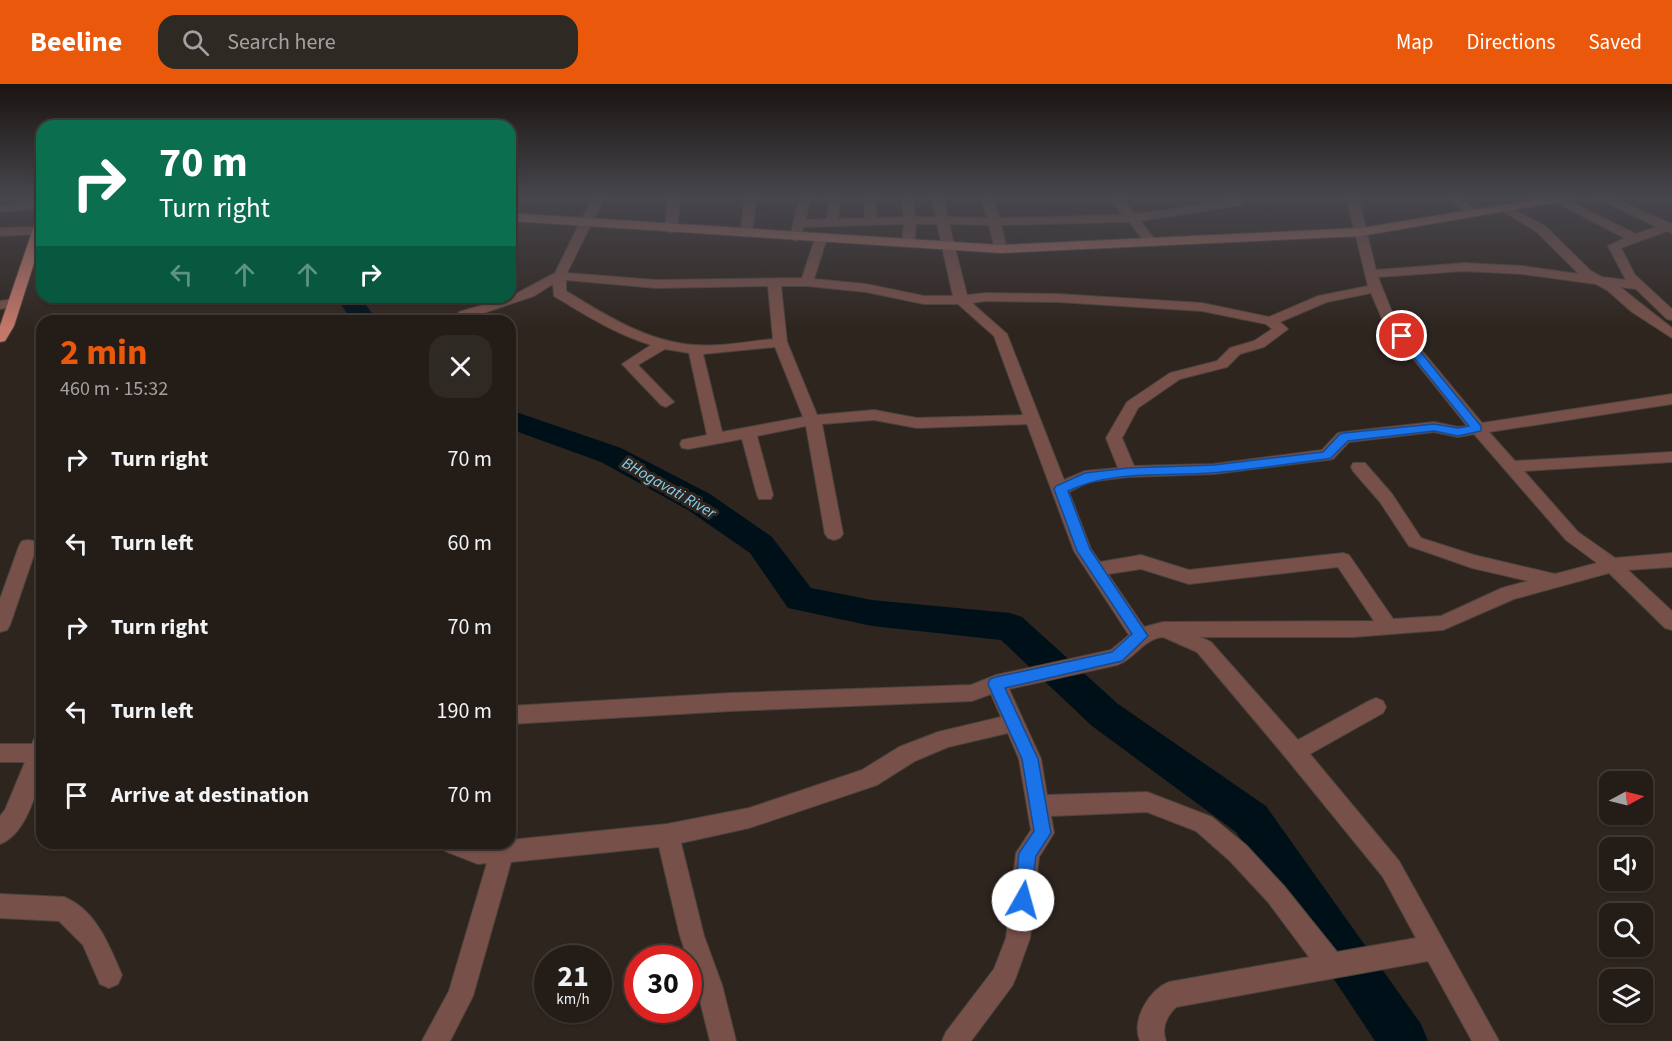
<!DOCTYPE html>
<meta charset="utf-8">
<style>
:root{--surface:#231c17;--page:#2f2924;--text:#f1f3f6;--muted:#a3a1a1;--line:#403a36;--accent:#ea580c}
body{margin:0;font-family:"Source Sans 3",sans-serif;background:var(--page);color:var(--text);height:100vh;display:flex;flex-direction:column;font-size:22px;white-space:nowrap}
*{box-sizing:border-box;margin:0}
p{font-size:20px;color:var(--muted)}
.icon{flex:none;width:33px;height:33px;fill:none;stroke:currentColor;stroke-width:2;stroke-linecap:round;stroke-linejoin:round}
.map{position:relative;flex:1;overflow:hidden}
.drawer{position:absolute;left:36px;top:231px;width:480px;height:534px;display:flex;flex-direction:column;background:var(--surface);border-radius:18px;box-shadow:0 2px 4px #0004,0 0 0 2px var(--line)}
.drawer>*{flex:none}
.guide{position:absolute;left:36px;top:36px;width:480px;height:183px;border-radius:18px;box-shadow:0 2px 4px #0004,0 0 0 2px var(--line);background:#0b6e4f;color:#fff;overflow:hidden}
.needle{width:39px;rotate:83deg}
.controls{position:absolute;left:1599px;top:687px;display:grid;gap:12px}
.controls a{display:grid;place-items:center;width:54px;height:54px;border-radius:12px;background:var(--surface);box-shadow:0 2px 4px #0004,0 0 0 2px var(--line);font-size:30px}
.speed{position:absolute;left:534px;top:861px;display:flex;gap:12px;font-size:30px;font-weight:700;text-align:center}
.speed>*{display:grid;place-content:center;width:78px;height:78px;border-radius:50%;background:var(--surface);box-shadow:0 2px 4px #0004,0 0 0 2px var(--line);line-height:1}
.speed small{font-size:15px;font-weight:400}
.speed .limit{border:9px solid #d22;background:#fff;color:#111}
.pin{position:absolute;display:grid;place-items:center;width:51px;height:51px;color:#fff;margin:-26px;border:3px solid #fff;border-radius:50%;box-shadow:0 2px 6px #0007}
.me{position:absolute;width:66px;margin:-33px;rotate:7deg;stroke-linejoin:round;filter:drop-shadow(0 0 4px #0008)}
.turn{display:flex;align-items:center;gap:21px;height:126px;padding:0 24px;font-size:27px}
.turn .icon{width:78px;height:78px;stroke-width:2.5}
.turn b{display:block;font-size:42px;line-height:51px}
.lanes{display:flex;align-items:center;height:57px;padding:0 24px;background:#0003;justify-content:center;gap:30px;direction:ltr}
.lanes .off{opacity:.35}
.round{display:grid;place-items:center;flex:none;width:63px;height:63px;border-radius:18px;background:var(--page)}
.head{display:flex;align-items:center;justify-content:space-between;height:102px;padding:0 24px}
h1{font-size:36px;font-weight:700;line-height:45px;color:var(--accent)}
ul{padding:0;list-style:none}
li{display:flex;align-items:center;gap:18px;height:84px;padding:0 24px}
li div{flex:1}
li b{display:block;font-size:22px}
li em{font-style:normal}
header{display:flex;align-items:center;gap:36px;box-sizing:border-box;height:84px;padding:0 30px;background:var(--accent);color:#fff}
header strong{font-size:28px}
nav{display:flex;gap:33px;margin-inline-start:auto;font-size:21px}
.search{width:420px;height:54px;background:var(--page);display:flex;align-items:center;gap:15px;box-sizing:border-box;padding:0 21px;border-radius:18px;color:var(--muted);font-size:22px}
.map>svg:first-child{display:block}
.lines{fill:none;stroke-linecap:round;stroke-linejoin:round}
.river{fill:#001019;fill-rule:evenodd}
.street-casing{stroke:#4c433d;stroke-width:2}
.secondary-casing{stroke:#4c433d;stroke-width:2}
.primary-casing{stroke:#4c433d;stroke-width:2}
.street{fill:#775049;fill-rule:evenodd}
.secondary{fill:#a3675b;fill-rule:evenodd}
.primary{fill:#c57769;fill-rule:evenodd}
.route{fill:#1a73e8;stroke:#114b97;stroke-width:1.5}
.labels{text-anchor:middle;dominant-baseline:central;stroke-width:6;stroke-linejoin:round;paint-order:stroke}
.water-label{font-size:16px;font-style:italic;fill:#84d2f2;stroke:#2f251f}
</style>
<header>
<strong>Beeline</strong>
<div class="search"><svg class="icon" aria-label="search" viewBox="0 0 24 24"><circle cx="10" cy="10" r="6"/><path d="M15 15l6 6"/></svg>Search here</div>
<nav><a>Map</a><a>Directions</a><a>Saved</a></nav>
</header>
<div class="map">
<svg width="1672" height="957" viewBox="0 0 1672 957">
<rect width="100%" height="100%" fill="#2f251f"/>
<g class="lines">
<g class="river">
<path d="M336,213H360L378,237H352Z"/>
<path d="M510,326L621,364L710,410L772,453L811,504L872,516L1010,529L1022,533L1118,620L1266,722L1421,940L1428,957H1375L1236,748L1092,642L1001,556L872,542L788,524L750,469L688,426L601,378L510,345Z"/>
</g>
<g class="street-casing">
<g id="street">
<path d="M593,112H605L567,189L656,196L802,194L815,154L821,150L827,154L814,195L866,200L924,212H953L937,140H916L914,160L908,164L902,160L904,140L803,143L802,153L796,157L790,153L800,112H812L805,136L827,135L829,112H841L838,135L865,134L863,112H875L877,134L904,133L901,112H913L915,133H936L931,112H943L948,133L987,134L981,112H993L999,134L1123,131L1108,112H1120L1135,130L1229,117L1225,112H1237L1244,119L1242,121L1140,137L1157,158L1151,162L1147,161L1129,138L1001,141L1007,165L1001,169L995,165L989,141L949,140L967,211L986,209L1058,210L1202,219L1269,233L1318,212L1368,202L1346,112H1358L1376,186L1464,179L1523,182L1579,190L1537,148L1501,126L1499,124L1505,121L1545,142L1591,187L1602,193L1626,196L1608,162L1625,154L1543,112H1558L1636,150L1657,143L1593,112H1608L1672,140V149L1667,147L1621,164L1635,191L1672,225V236L1667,235L1636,205L1620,203L1672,244V254L1632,228L1607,206L1596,200L1523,190L1464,187L1378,193L1394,233L1482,339L1672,310V320L1489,348L1515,377L1672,368V378L1524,387L1578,448L1615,474L1672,469V483L1628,486L1672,527V546L1665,544L1609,489L1514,515L1443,546L1353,553H1200L1211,558L1298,656L1369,617L1376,614L1383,617L1386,623L1383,629L1310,670L1399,777L1499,957H1472L1428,877L1176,923C1167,932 1161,944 1166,957H1140C1131,936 1149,906 1169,898L1309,873L1268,818L1230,777L1196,747L1147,728L1051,732L1054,749L1039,773L1030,854L1016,893L1012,902L971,957H942L946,948L994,885L1006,854L1016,769L1031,746L1019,675L1008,649L948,663L915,677L877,701L749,744L681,759L704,852L722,901L736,957H710L696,901L680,852L659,763L511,778L473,912L450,957H422L449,907L487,779L478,780L445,767L441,759H510V756L667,740L749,724L862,686L899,663L938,648L1001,633L991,610L972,617L731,627L510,640V622L731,609L971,601L996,591L1111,566L1129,551L1074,467L1027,340L917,344L874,336L822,340L843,450L840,454L834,456L828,454L825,450L806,342L757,352L773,411L771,415H759L757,411L742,355L688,365L682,364L680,360L682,356L707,351L689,269L665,265L638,281L674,318L666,323L661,321L622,280L651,261C616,250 585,231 554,212L553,200L534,212L469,234H459L457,231L459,228L510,213L555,189ZM566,196L656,204L768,202L773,255C746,258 720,263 694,261C648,258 605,231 566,207ZM781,202H807L866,208L924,220H958L994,252L1023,331L917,334L874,326L817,331L787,258ZM1371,209L1383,237L1467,342L1458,343L1434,338L1344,348L1338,349L1322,366L1214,380L1134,382L1122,354L1138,324L1180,295L1227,283L1240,270L1264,263L1288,245L1280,238L1327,218ZM986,217L1058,218L1202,227L1266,240L1272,245L1254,257L1230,264L1217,277L1170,289L1127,318L1106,354L1118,384L1085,387L1064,396L1007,250L972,219ZM775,263L803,333L722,348L703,270ZM1434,348L1458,353L1474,350L1566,456L1597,479L1555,490L1474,471L1421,454L1392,410L1365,379H1353L1351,383L1353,387L1380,418L1409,462L1472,484L1528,497L1502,504L1441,532L1393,535L1349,471L1343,469L1189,486L1141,471L1100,478L1091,465L1069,408L1088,398L1128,393L1214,390L1327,376L1333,375L1349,358ZM1338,483L1374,537L1163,538L1144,543L1108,490L1141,485L1189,500ZM1163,553L1197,568L1282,669L1383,793L1416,854L1337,868L1284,802L1246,761L1212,733L1147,708L1047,711L1041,675L1009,605L1117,581C1135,575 1143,555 1163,553Z"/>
<path d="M668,112H680L677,145L671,149L665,145Z"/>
<path d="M745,112H757L752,149L746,153L740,149Z"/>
<path d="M1444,112H1457L1481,130L1479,132H1471Z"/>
<path d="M42,118V124L0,128V122Z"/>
<path d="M38,143L42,144V150L0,152V144Z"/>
<path d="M14,215L19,216L21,219L19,222L0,225V217Z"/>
<path d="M28,456L34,457L37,462L10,541L7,546L0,548V515L19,462L22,457Z"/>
<path d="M42,653C42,665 44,680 41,691C35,714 24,751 0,760V732L5,726L25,678H0V660H32L34,655Z"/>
<path d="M0,810L64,813C96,826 109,861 122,891L118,900L109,904L100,900L83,861L59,837L0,834Z"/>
</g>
</g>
<g class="secondary-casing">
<path id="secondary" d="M1556,112H1582L1576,115L1361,152L1001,169L510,137V129L1001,161L1361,144Z"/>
</g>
<g class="primary-casing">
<path id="primary" d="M42,132V154L14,242L5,257L0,258V242L36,136Z"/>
</g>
<use href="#street" class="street"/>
<use href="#secondary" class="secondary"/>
<use href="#primary" class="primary"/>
</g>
<linearGradient id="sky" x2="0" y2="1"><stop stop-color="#1a1411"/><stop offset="0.46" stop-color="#47464d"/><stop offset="1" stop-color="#47464d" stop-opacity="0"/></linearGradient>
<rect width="1672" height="246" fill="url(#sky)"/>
<path class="route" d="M1402,249L1406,250L1481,342V347L1458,352L1434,347L1348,357L1331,374L1326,375C1289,380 1250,386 1212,389C1164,392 1112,386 1068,407L1090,465L1148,552L1122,577L1005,604L1038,675L1051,749L1036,772L1029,822L1023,825L1017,822L1014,816L1019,769L1034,747L1022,675L988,600L990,595L996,593L1112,568L1132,550L1077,467L1054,405L1056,402L1085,389L1128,384L1214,381L1323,368L1340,350L1344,349L1434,340L1458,344L1469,342L1398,254V250Z"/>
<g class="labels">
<g class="water-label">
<text transform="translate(669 404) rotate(30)">BHogavati River</text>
</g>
</g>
</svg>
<div class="controls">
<a><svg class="needle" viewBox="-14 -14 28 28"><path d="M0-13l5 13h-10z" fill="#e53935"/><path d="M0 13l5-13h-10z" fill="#a3a1a1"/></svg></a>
<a><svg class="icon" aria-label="sound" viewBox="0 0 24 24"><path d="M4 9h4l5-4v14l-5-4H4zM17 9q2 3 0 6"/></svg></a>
<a><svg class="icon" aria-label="search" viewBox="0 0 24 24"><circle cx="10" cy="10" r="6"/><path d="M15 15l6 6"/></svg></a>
<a><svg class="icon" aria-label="layers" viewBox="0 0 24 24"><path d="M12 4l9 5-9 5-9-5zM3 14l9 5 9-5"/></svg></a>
</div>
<div class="speed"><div>21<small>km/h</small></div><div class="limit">30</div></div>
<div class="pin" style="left:1402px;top:252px;background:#d93025"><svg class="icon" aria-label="arrive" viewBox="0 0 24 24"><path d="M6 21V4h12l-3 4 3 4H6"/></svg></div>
<svg class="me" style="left:1023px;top:816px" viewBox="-20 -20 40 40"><circle r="19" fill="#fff"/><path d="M0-13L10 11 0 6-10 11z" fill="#1a73e8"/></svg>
<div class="guide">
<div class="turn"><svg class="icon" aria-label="right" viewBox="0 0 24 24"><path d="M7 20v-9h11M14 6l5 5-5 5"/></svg><div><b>70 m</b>Turn right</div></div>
<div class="lanes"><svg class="icon off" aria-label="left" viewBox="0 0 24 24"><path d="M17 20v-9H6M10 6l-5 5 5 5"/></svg><svg class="icon off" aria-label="ahead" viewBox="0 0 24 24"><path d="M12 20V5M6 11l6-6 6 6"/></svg><svg class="icon off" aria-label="ahead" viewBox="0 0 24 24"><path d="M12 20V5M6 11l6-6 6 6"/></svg><svg class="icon" aria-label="right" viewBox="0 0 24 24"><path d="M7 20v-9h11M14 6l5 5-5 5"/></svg></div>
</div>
<section class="drawer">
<div class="head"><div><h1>2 min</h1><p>460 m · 15:32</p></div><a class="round"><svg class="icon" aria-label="close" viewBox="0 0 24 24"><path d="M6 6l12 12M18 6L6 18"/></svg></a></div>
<ul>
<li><svg class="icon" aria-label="right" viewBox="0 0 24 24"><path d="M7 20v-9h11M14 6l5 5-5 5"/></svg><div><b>Turn right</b></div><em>70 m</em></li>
<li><svg class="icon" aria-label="left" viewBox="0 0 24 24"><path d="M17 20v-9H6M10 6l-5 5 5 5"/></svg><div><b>Turn left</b></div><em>60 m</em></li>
<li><svg class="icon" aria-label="right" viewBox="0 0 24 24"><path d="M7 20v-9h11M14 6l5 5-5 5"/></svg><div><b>Turn right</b></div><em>70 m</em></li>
<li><svg class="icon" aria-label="left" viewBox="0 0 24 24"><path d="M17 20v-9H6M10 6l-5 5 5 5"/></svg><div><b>Turn left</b></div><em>190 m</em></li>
<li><svg class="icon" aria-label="arrive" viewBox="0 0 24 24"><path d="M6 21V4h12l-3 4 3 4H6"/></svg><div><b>Arrive at destination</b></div><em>70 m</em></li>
</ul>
</section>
</div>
